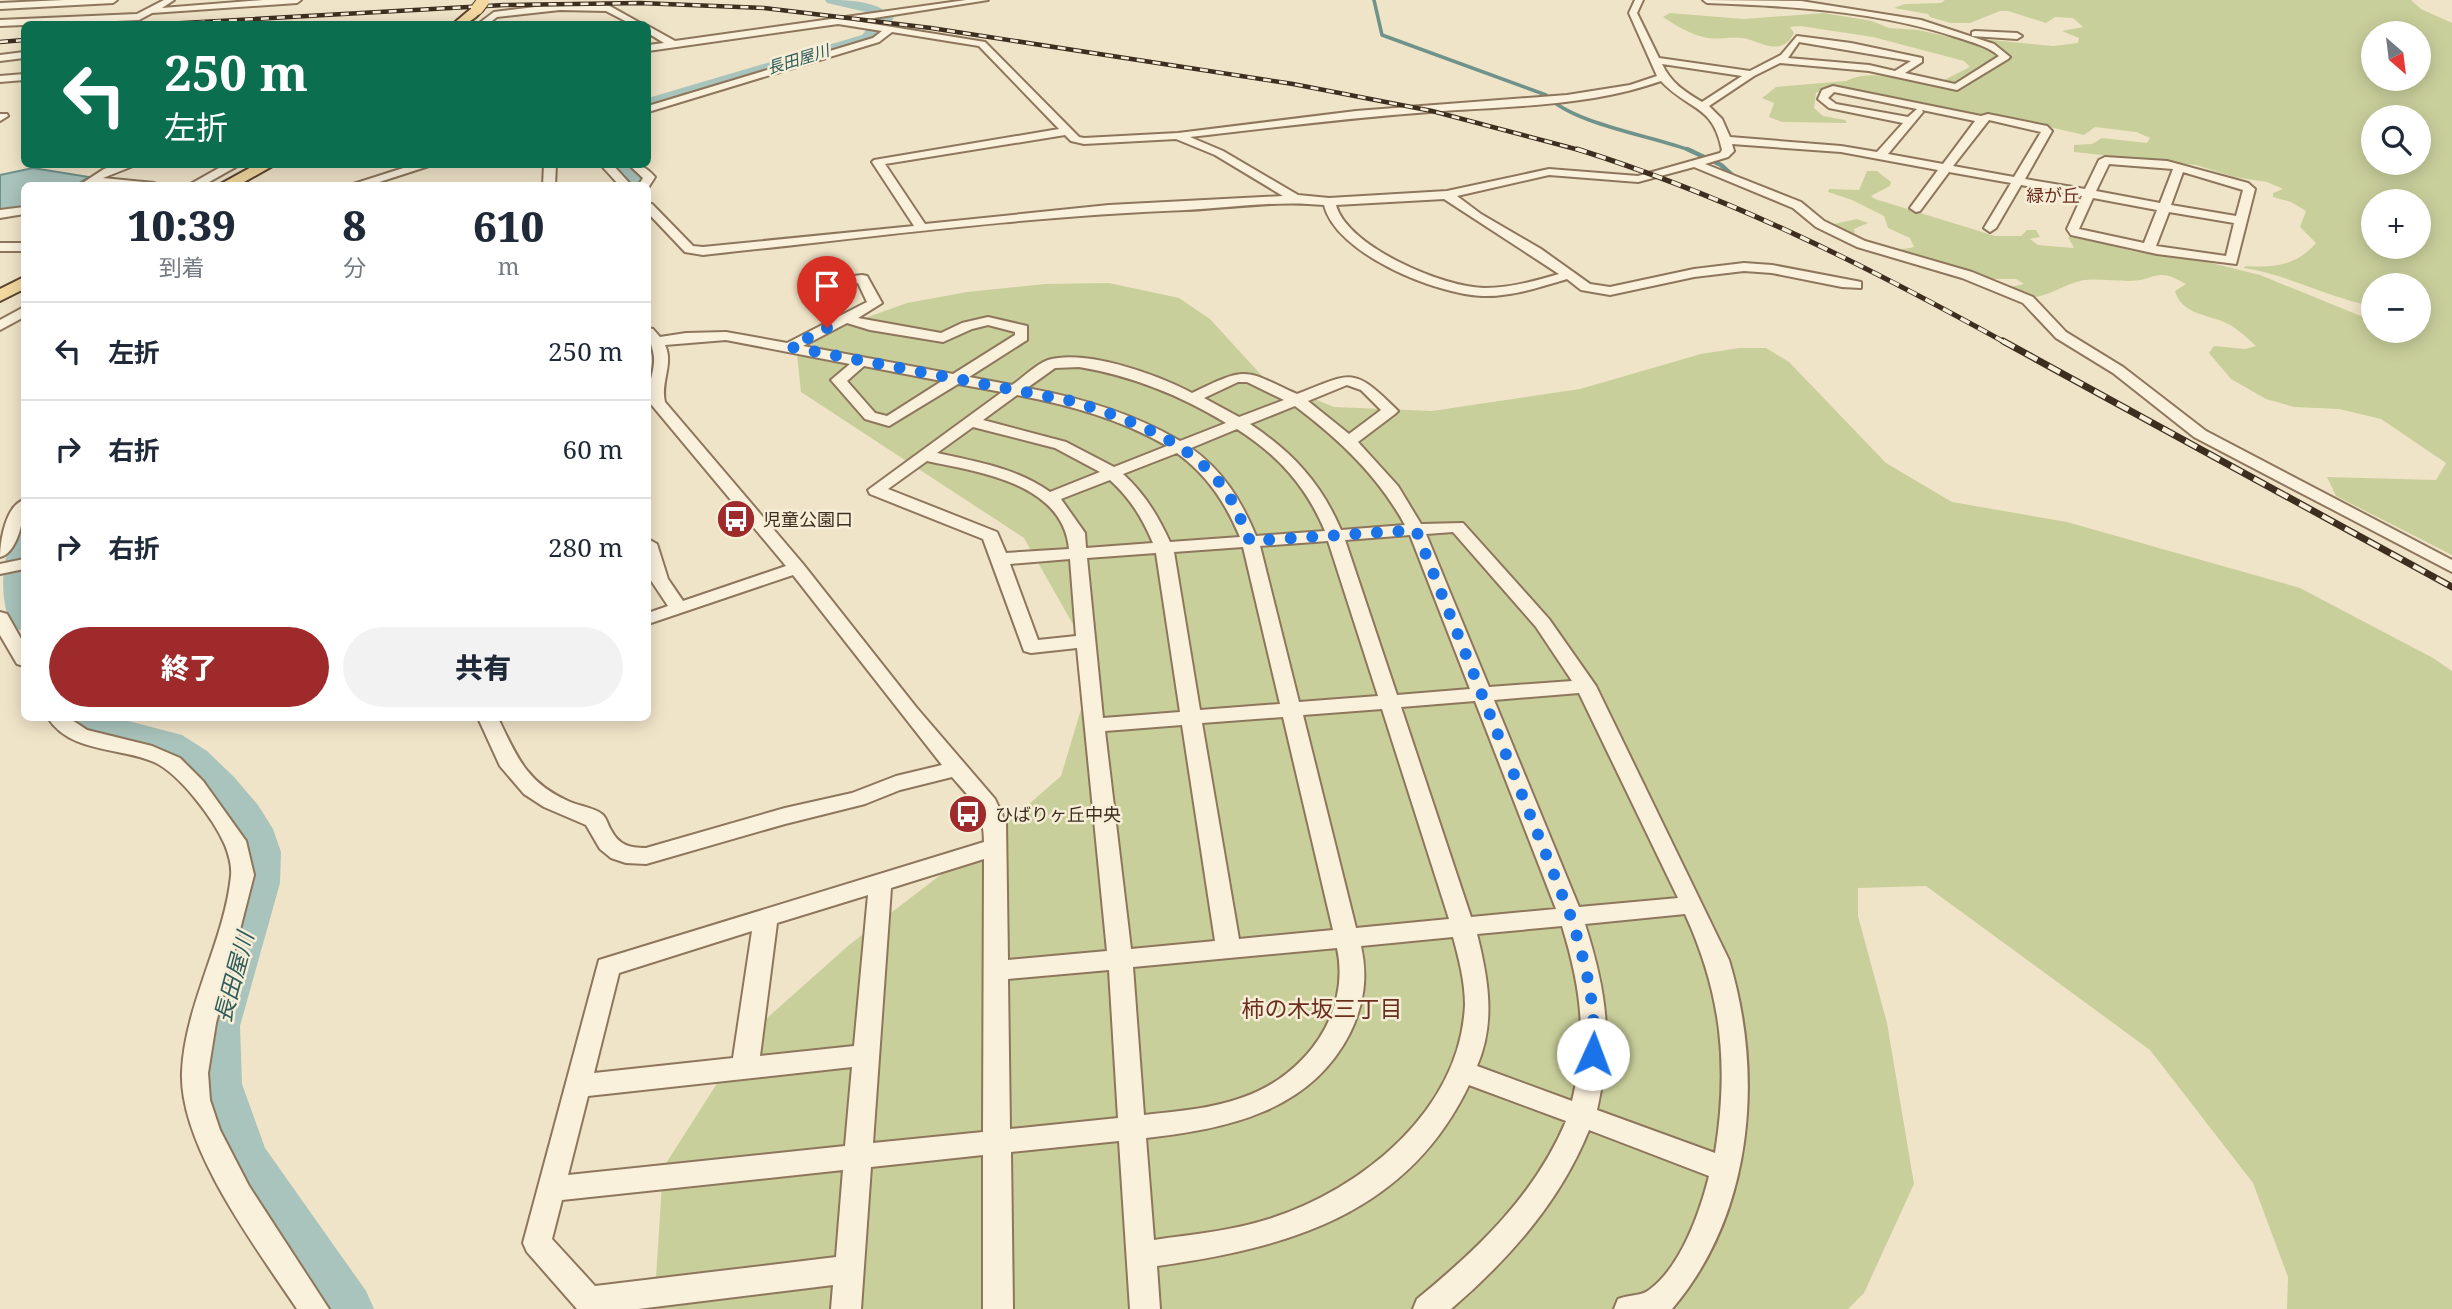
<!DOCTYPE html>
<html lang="ja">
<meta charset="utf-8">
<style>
:root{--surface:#fff;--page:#f2f2f3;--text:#1f2937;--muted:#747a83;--line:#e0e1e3;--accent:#9e2a2b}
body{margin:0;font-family:"Noto Serif","Noto Sans JP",serif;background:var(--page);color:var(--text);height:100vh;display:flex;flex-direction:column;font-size:26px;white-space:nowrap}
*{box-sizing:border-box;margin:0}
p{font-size:23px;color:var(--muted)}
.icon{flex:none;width:38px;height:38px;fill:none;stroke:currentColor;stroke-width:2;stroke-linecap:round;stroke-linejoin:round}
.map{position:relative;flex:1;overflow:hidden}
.sheet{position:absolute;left:21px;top:182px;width:630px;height:539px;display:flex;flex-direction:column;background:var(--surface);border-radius:10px;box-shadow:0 4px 18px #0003}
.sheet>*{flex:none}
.top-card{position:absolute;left:21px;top:21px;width:630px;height:147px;border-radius:10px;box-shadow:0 4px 18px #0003;background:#0b6e4f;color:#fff;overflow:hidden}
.needle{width:46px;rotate:152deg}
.fabs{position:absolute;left:2361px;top:21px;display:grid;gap:14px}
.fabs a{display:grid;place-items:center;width:70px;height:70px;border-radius:50%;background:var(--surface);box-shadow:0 4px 18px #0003;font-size:35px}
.pin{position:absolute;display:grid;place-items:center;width:60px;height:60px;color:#fff;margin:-72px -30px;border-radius:50% 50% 50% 0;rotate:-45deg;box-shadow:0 0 7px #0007}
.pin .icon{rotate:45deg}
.me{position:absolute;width:77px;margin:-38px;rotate:2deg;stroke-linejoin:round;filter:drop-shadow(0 0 5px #0008)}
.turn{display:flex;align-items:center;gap:24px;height:147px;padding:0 28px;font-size:32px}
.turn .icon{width:91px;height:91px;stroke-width:2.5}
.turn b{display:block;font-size:49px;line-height:60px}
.eta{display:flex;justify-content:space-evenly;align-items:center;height:119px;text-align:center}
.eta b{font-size:42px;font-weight:800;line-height:49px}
.button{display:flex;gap:14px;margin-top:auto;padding:14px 28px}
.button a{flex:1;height:80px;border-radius:42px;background:var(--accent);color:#fff;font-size:28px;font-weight:800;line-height:80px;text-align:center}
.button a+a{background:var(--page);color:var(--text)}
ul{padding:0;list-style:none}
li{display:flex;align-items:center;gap:21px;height:98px;padding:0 28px;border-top:2px solid var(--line)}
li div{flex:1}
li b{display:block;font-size:26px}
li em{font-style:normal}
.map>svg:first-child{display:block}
.green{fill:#c9cf9b;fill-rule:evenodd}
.water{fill:#a9c4bc;stroke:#6f938a;stroke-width:2}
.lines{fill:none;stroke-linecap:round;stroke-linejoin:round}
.stream-far1{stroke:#6f938a;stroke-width:3.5}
.stream{stroke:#6f938a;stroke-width:4.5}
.river{fill:#a9c4bc;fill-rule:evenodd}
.minor-casing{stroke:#8d765c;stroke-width:4}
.major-casing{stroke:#5b4430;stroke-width:4}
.minor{fill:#faf1dc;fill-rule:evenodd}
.major{fill:#f3d9a0;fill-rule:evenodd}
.rail-far2-casing{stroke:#3d2e20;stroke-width:4.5}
.rail-far1-casing{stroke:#3d2e20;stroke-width:5}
.rail-casing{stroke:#3d2e20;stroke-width:7}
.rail-far2{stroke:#f7eed8;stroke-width:2.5;stroke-dasharray:8;stroke-linecap:butt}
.rail-far1{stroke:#f7eed8;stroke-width:3.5;stroke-dasharray:10;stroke-linecap:butt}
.rail{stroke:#f7eed8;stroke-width:4.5;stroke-dasharray:13;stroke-linecap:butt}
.major-bridge-casing{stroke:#5b4430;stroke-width:14;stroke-linecap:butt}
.major-bridge{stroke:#f3d9a0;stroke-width:12}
.route{stroke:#1a73e8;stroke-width:12;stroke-dasharray:0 21.6}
.labels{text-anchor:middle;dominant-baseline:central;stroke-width:5;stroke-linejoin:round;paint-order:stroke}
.far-water-label{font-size:16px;font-style:italic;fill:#2f5d5a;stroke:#f7eed8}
.far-quarter-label{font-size:18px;fill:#6b2e1e;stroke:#f7eed8}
.poi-label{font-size:18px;fill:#3d2e20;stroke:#f7eed8;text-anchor:start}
.near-water-label{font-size:23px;font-style:italic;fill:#2f5d5a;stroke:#f7eed8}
.near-neighbourhood-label{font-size:23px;fill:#6b2e1e;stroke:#f7eed8}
</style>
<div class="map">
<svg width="2452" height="1309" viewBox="0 0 2452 1309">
<rect width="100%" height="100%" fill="#f0e4c8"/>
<g class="green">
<path d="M1945,0H2411L2421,9L2452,23V555L2336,496L2327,477L2436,480L2446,463L2381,419L2339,409L2294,407L2266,399L2231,379L2209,353L2214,346L2245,349L2256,346C2245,336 2234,325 2219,320C2202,314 2181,312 2175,291L2186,284C2178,280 2171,275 2161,275C2154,275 2147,279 2140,280C2121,283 2098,277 2080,281C2060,285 2028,312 2010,287L2024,284L2016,279H1984L1877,248L1833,228L1834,224L1857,219L1868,223L1854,229L1855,234C1874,244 1893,253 1914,247L1910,238L1888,228L1884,216L1852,200L1828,192L1829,189L1859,190L1867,171H1877L1891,182L1890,186L1871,196L1875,199L1995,236H2021L2027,230H2036L2040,237L2030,239L2038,245L2074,248L2068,237L2079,236L2132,251L2187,257L2260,275L2373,321V331H2418V285H2373V306C2329,298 2289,275 2244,268L2245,266C2274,268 2296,266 2316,243L2300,227L2306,211L2291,202L2273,197V193L2283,189L2267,182L2234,177L2196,165L2074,152V145L2092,144L2102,138L2147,143L2150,138L2136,132L2095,127L2084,135L1993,114H1971L1831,86L1816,93L1814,108L1823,116L1845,120L1847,123L1782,122L1769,117L1774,103L1762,98L1776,87L1846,81C1883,63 1926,93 1964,88L1944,80L1970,67L1964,61L1873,37L1800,26L1790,27L1794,33C1783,56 1764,44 1747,39C1734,36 1720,40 1708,38C1693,36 1675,25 1663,17L1670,13L1744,19L1824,13L1872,21L1889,28L1918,30L1973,42L1981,39L2053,46L2078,43L2079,38L2062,31L2083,27L2073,18L2055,17L2046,23L2008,11H2000L1970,23H1951L1930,17L1928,14L1894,8L1905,4L1941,3ZM2373,33H2418V79H2373ZM2373,117H2418V163H2373ZM2373,201H2418V247H2373Z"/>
<path d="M1109,283L1179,298L1210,319L1264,378L1334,407L1432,411L1580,389L1701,354L1739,348H1766L1789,362L1886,463L1952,502L2067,522L2300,588L2433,658L2452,671V1309H2287L2288,1277L2253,1183L2150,1050L1926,886L1858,888V916L1887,1023L1914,1184L1864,1293L1848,1309H654L663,1168L748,1035L849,945L998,831L1061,776L1082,706L1087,649L1024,538L801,392L797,355L826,332L907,303L967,292L1045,284Z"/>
</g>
<path class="water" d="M33,168L89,177L76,185L24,186V209L0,212V175Z"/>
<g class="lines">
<path class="stream-far1" d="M1374,0L1382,35L1546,95C1572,124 1653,136 1692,151"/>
<path class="stream" d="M1687,149L1721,165L1732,175"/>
<g class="river">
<path d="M825,0C848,0 877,0 894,18L874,43L648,109V98L862,35L876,19L866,12L827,3Z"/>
<path d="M615,164H637L650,180L646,186H624L628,180Z"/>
<path d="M24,534V631L12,628C0,602 0,563 13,537Z"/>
<path d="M58,718H117L182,735L207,751L234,777L258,805L273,829L281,852L280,883L240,1026L242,1084L265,1148L366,1291L374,1309H316L226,1174L194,1084V1026L238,883L240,852L233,830L207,796L167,759L144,749L63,726Z"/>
</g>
<g class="minor-casing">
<g id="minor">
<path d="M64,0H117L113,3L0,9V3Z"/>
<path d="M164,0H174L162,8L263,0H301L297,3L152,13L139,20L0,26V20L137,14Z"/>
<path d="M966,0H988L855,21L985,42L1079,137L1084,138L1178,133L1356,111L1567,95L1630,85L1657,76L1629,13L1635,0H1643L1637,13L1659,58L1750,71L1781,55L1797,36L1851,43L1922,58V62L1905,73L1955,84L1999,56C1988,46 1971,42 1956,37C1876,11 1791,6 1707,3L1703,0L1801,1L1921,20L1994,44L2010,57L2008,59L1957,90L1869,71L1780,63L1754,76L1709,106L1722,119L1730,137L1841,146L1877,152L1903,123L1829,108L1818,99L1822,90L1833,86L1981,116L1988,114L2047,126L2052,131L2025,179L2085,189L2099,160L2105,157L2167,161L2248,183L2255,189L2236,264L2157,254L2071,235L2067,229L2082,196L2021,185L1996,228L1990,232L1984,228L2011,183L1949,172L1920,211L1916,212L1910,208L1938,170L1841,152L1732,144L1734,151L1728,157L1705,164L1801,202L1824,221L1865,241L1972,272L2033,297L2066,332L2123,367L2206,431L2452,560V572L2194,437L2113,373L2056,338L2023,303L1962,278L1857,247L1816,227L1793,208L1694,167L1638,182L1549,175L1457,196L1481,214L1541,249L1590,284L1610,287L1694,269L1744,263L1772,265L1856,281L1861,282V288L1842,287L1772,273L1744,271L1694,277L1610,295L1581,290L1567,279C1540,287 1511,297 1482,296C1436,294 1336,254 1324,205C1278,200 1232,208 1186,210C1024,216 864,238 703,255L685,252L648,213V204H652L693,246L703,247L914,226L872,162L874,160L1059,129L979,46L892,32L879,42L648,112V106L873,38L882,31L838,24L648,51V45L664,43L648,33V26L675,41ZM1799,42L1911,61L1895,71L1869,65L1788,58ZM1662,64L1742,76L1702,102C1685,92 1671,83 1662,64ZM1661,81C1689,111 1713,104 1722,150L1720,153L1638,176L1549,169L1447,191L1329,198L1298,195L1223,151L1190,137C1269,128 1349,118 1429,112C1506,106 1588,107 1661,81ZM1834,92L1917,109L1908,117L1836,104L1828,98ZM1922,110L1975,121L1943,164L1888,154L1923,112ZM1989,120L2041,132L2014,177L1953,166ZM1065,135L1071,141L1084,144L1176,139L1215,155L1283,196L1109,205L925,224L885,164ZM2109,164L2173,169L2160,203L2096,191ZM2183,172L2243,190L2236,216L2171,205ZM2093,198L2157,210L2144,243L2079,229ZM1444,199L1559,274C1535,281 1510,288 1485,288C1445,288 1347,247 1336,205ZM2169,212L2234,223L2226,256L2156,246Z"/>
<path d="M560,4L608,5L642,24H631L606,11L560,10L497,17L488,24H478L494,12Z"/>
<path d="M1975,31L2017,33L2022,36L2017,39L1972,36V32Z"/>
<path d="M24,52V58L0,61V55Z"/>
<path d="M24,74V80L0,82V76Z"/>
<path d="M0,114H7L8,116L0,121Z"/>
<path d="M119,164H138L103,178L154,183L159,186L81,184L104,169Z"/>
<path d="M226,164H241L202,186H187Z"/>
<path d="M416,164H435L367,186H347Z"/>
<path d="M544,164H556L555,186H543Z"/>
<path d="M600,164H612L632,186H620Z"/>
<path d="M628,164C640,164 646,167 655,177L648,188V186H638L643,178Z"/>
<path d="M24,207V214L0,218V210Z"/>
<rect x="0" y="243" width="24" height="8"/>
<path d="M862,275L867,276L882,303L858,318L941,333L962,323L988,317L1027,326V340L969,377L1012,385C1023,378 1036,364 1048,360C1087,349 1158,375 1192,393C1248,366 1243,369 1297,394C1350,374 1352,365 1395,408L1398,411L1395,414L1358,442L1398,486L1421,524L1463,523L1549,619L1596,686L1729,960C1764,1076 1753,1214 1672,1309H1614L1618,1299C1627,1295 1642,1296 1649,1290C1681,1267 1700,1212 1709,1176L1589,1130C1560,1202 1509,1259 1451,1309H1413L1417,1299C1478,1249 1535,1195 1566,1121L1469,1085C1407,1215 1287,1248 1157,1266L1160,1309H1130L1119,1141L1011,1152L1013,1309H983V1155L871,1167L861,1309H831L833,1285L638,1309H577L527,1252L523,1243L599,960L984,842C984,810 972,800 952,777L900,790L865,804L785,824L646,864L626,863L611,858L600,849L586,825L544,807L524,794L500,766L478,718H498C517,757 526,782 568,801C578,806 596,808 603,815C607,819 608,826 611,830C619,845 629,848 646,848L785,808L852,793L896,776L942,765L793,575L648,624V613L668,606L650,579L648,539L657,544L668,579L683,601L786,566L650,403C647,387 653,377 654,362C655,350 648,341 648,328L653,329L660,337L686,333L726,332L787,343L867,302L858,283L816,288L809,284L811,281ZM847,323L870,330L943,342L972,329L988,325L1015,332V335L953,374L803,346ZM726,340L850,364L831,380L865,419L889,426L958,384L1002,392L868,490L870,494L983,539L1024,651L1031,653L1077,648L1107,951L1008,960L1006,823L995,799L916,707L803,564L665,402C660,382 674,364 665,345ZM864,366L942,381L887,416L875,413L847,381ZM1079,367C1132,376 1180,395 1226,423L1180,441C1132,413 1081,398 1027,388L1055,368ZM1238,382H1247L1284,400L1239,417L1204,398ZM1347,385L1361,390L1381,410L1349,434L1308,401ZM1017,395C1070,405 1120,419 1167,446L1114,467L1066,442L983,420ZM1295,406C1340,440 1378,476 1405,525L1341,530C1321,483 1292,452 1250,424ZM973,427L1055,448L1100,472L1050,492C1016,468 978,462 937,453ZM1237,429C1278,455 1306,486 1325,531L1256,536C1241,500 1223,471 1191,448ZM1177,453C1208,476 1225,502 1240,537L1170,542C1158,516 1145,494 1123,474ZM927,461C979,472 1063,483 1069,549L1006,553L997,532L888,489ZM1110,480C1131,499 1142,518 1153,543L1086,548L1085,533L1061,499ZM1453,532L1536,627L1572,681L1489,687L1426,534ZM1410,535L1470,689L1397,695L1345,540ZM1328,541L1378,696L1299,702L1260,546ZM1243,547L1280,704L1200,710L1174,552ZM1156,553L1180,712L1103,718L1087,558ZM1070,559L1076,636L1038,640L1010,564ZM1579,693L1678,898L1579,907L1494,700ZM1475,701L1556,909L1471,917L1401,707ZM1382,709L1449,919L1356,928L1303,715ZM1283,717L1333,930L1239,939L1202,723ZM1182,725L1215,941L1131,949L1105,731ZM984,859L983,1132L873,1143L891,888ZM868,895L854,1046L760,1056L777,923ZM1685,914C1722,995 1729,1066 1715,1153L1597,1110C1613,1038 1607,994 1585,924ZM1562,926C1581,988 1588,1037 1572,1101L1477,1066C1496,1022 1488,978 1477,934ZM752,931L733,1058L594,1073L619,973ZM1453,937C1459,959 1465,982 1465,1005C1460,1110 1363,1189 1269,1219C1232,1231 1193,1234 1154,1240L1146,1138C1226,1129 1310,1112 1350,1033C1364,1004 1368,977 1361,946ZM1337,948C1351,1013 1306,1075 1244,1097C1212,1109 1178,1111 1144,1115L1133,967ZM1109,970L1118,1118L1010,1129L1008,979ZM852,1067L845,1146L568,1175L588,1096ZM843,1170L836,1257L595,1286L552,1239L562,1200Z"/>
<path d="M24,307V317L0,330V320Z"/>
<path d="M24,500C25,515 18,553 0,557C0,541 6,505 24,500Z"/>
<path d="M24,559V569L0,574V564Z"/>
<path d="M0,612L7,614L24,644V666L17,664L0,635Z"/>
<path d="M48,718H69L87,730L152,746L180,758L203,781L246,841L254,875L216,1023L208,1073L210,1100L220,1130L249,1186L329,1309H297C257,1249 179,1146 182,1072C185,1004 224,943 231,876C232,866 229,855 225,845C214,819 179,773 154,762C120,747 70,753 48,718Z"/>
</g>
</g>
<g class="major-casing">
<g id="major">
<path d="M473,7L483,9C474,21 467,24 453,24Z"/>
<path d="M257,164H276L237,186H217Z"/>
<path d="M24,277V289L0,301V289Z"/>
</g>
</g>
<use href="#minor" class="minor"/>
<use href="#major" class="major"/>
<g class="rail-far2-casing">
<g id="rail-far2">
<path d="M165,24L504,5L640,3L764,8L931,28L1293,84L1432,111L1583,151"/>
<path d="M0,42L24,40"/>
</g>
</g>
<g class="rail-far1-casing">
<path id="rail-far1" d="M1577,149C1732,198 1865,265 2006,343"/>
</g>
<g class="rail-casing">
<path id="rail" d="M2003,341L2452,587"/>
</g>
<use href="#rail-far2" class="rail-far2"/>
<use href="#rail-far1" class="rail-far1"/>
<use href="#rail" class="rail"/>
<g class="major-bridge-casing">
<path id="major-bridge" d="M477,9L483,1"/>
</g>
<use href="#major-bridge" class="major-bridge"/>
</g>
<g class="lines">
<path class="route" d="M827,328L791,347L1072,401C1128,419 1193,441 1227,493C1237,508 1243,525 1250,541L1416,530L1571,917C1585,962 1597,1005 1593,1054"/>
</g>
<defs>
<g id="bus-disc" transform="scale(2.0125)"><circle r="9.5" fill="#9e2a2b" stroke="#f7eed8"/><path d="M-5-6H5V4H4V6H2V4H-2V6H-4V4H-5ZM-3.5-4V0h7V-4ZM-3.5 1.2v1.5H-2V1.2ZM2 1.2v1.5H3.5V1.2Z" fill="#fff"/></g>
</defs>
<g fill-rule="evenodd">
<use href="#bus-disc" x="736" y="519"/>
<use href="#bus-disc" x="968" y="814"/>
</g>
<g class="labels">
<g class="far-water-label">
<text transform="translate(798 59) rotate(-17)">長田屋川</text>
</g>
<g class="far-quarter-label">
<text x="2053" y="195">緑が丘</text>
</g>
<g class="poi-label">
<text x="763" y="519">児童公園口</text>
<text x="995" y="814">ひばりヶ丘中央</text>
</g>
<g class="near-water-label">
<text transform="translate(233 977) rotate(-75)">長田屋川</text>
</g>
<g class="near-neighbourhood-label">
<text x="1322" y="1008">柿の木坂三丁目</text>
</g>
</g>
</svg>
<div class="fabs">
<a><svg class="needle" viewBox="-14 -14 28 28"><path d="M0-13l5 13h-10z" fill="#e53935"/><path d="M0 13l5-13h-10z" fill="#747a83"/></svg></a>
<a><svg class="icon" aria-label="search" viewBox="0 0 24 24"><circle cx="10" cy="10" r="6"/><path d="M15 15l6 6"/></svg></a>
<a>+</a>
<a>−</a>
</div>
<div class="pin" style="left:827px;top:328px;background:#d93025"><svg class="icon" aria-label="arrive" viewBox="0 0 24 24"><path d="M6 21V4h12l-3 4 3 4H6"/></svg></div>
<svg class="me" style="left:1593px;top:1054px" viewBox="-20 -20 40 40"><circle r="19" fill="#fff"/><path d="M0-13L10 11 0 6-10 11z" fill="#1a73e8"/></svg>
<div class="top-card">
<div class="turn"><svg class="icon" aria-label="left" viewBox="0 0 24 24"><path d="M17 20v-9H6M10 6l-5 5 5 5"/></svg><div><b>250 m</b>左折</div></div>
</div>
<section class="sheet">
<div class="eta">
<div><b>10:39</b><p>到着</p></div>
<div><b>8</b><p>分</p></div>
<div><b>610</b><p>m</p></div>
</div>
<ul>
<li><svg class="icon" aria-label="left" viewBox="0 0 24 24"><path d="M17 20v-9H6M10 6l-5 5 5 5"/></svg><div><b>左折</b></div><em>250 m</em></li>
<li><svg class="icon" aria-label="right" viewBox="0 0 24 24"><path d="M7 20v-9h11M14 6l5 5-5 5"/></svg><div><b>右折</b></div><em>60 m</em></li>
<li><svg class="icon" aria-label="right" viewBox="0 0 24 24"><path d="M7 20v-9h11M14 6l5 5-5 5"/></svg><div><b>右折</b></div><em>280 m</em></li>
</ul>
<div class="button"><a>終了</a><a>共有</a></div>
</section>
</div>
